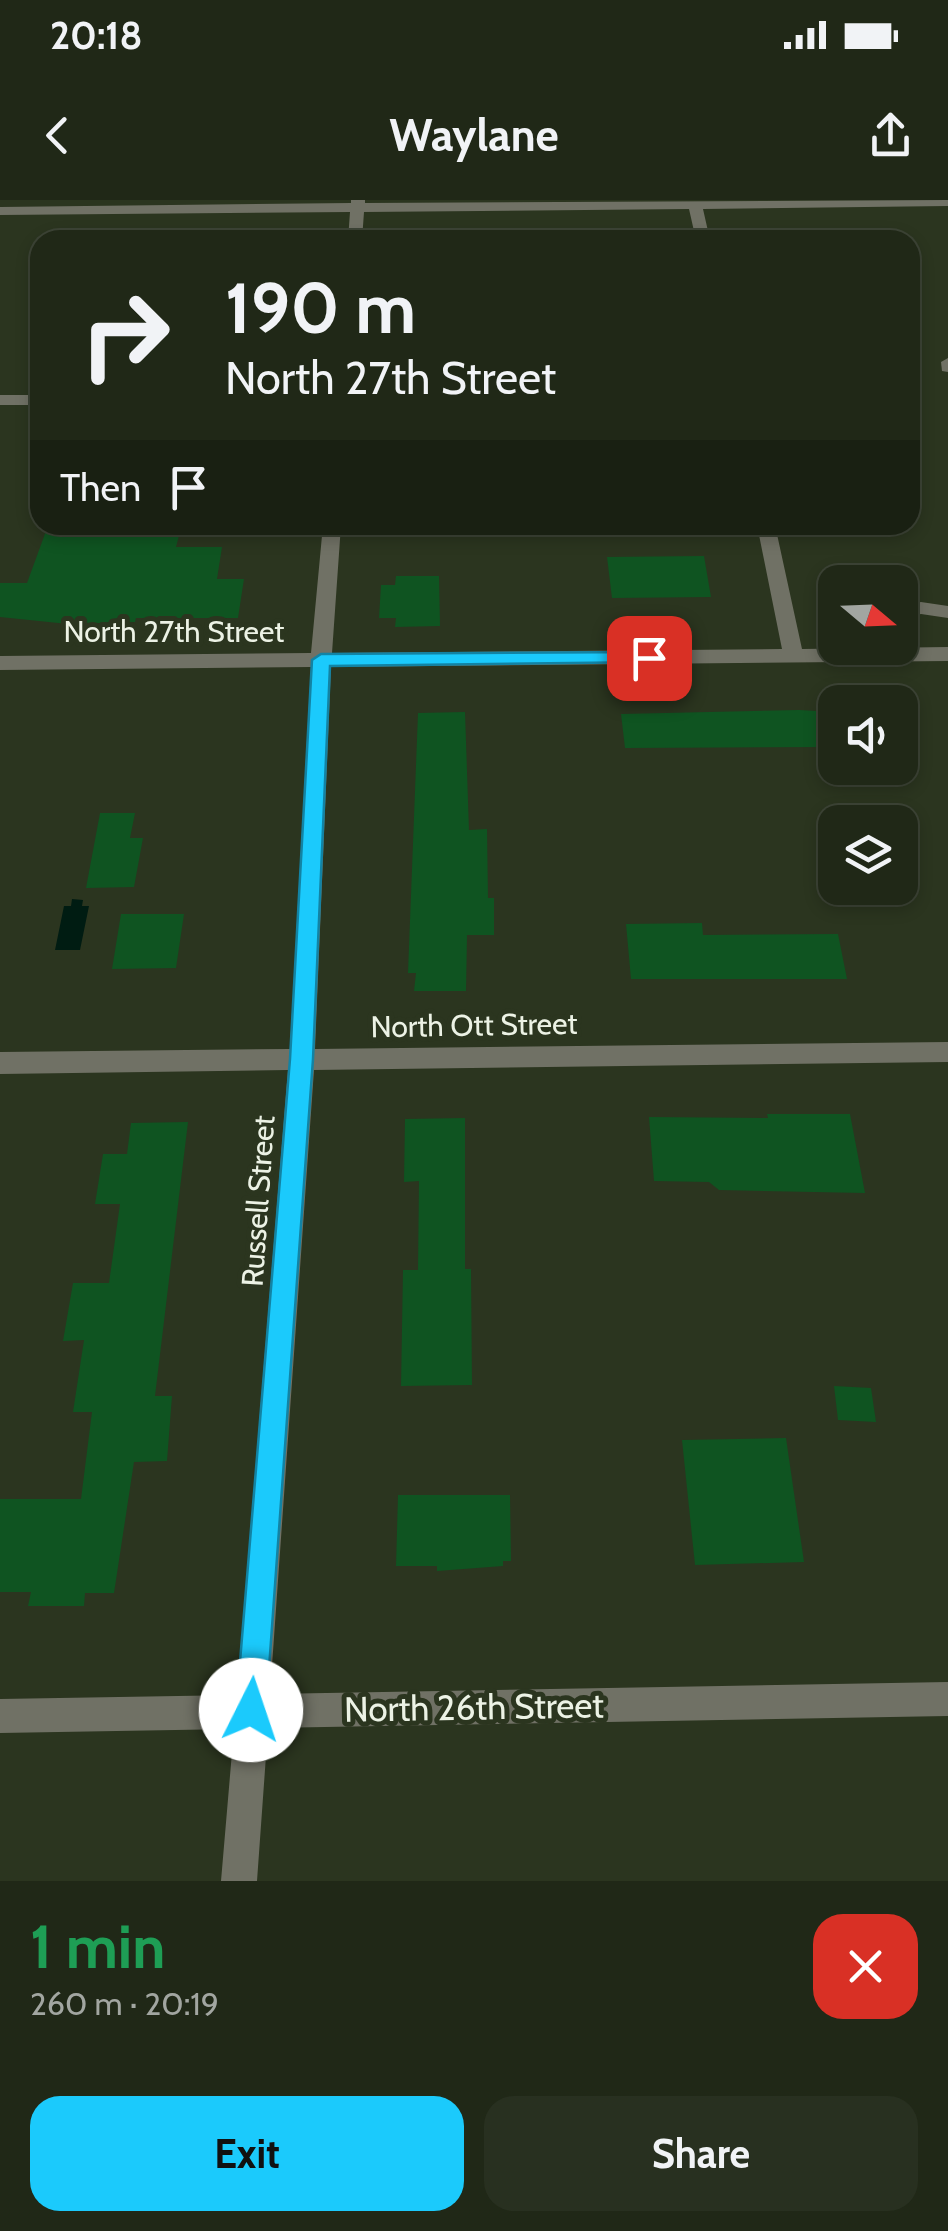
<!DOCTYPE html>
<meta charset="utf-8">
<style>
:root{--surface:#202817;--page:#283020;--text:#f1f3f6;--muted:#a2a6a1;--line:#3d4436;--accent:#1bcafc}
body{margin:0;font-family:Cabin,sans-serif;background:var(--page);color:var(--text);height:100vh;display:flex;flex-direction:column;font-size:38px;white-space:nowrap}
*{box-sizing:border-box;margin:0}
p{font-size:32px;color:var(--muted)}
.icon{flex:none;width:55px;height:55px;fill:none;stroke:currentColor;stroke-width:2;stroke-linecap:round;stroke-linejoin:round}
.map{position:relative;height:1681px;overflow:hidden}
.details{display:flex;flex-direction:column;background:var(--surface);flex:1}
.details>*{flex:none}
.hud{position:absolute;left:30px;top:30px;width:890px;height:305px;border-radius:30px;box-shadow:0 5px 15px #0003,0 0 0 2px var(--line);background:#202817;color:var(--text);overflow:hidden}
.needle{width:65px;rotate:109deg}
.tools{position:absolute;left:818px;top:365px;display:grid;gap:20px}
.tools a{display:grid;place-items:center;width:100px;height:100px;border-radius:20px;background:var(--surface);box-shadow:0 5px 15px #0003,0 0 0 2px var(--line);font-size:50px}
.pin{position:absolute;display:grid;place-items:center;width:85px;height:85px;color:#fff;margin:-42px;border-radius:20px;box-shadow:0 5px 15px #0006}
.me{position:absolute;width:110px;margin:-55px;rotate:4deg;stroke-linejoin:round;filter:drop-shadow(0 0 8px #0008)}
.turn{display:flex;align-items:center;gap:35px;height:210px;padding:0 30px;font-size:45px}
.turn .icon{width:130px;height:130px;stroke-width:2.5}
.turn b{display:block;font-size:70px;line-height:85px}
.then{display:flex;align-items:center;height:95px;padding:0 30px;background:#0003;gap:20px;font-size:38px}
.round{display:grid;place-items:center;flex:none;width:105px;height:105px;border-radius:30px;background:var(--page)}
.headline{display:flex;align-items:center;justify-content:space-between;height:170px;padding:0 30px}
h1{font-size:60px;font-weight:700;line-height:75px;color:#1e9e55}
.button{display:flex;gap:20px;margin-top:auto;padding:20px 30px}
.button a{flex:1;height:115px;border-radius:30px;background:var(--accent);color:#111;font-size:40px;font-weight:700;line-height:115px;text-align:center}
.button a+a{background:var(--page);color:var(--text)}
.status{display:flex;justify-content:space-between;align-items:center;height:70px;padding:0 50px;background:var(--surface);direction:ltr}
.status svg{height:28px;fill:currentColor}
header{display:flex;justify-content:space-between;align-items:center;height:130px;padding:0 30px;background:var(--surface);font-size:45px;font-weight:700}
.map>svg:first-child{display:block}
.water{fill:#001c12}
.building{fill:#0f5421}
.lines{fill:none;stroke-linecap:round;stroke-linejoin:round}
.lane{fill:#707165;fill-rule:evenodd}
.street{fill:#707165;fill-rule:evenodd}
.route{fill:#1bcafc;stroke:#1283a4;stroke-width:2.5}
.labels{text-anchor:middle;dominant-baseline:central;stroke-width:10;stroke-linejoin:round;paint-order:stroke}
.street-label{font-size:30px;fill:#ecf2e5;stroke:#2b351f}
.near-street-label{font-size:35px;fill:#ecf2e5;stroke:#2b351f}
</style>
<div class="status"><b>20:18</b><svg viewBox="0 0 49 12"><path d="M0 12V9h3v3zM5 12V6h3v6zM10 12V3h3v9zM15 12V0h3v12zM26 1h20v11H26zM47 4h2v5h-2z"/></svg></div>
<header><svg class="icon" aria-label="back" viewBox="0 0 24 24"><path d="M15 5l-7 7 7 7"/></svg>Waylane<svg class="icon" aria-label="share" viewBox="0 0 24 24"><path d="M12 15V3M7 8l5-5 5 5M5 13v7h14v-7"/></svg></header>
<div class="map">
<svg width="948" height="1681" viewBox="0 0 948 1681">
<rect width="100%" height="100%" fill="#2b351f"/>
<path class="water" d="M72,699L83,700L82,706H89L80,750H55L64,706H71Z"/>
<g class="building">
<path d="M46,331L180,332L176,347H222L217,379H244L238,418H136L135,422L68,424L0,417V383H27Z"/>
<path d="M704,356L711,397L612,398L607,357Z"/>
<path d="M396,376H439L440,426L395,427L396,418H379L381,385H395Z"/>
<path d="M799,510L835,512V547L625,548L621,514Z"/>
<path d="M465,512L469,630L487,629L488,698H494V735H467L466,791H414L416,773H408L418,513Z"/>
<path d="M100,613H135L130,638H143L134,687L86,688Z"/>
<path d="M121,714H184L176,768L112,769Z"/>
<path d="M702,723L703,735L838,734L847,779H631L626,724Z"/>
<path d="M767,914H850L865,993L719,990L709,982L654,981L649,917L768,918Z"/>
<path d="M465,918V1069H471L472,1185L401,1186L403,1070H418L419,981L404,982L405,919Z"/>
<path d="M188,922L155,1196H172L167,1261L134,1262L114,1393H85L84,1406H28L31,1392H0V1299H81L92,1212H73L84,1140L63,1141L73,1083H109L120,1004H95L103,954H127L131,923Z"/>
<path d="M834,1186L871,1188L876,1222L838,1220Z"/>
<path d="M786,1238L804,1362L695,1365L682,1240Z"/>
<path d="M398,1295H510L511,1361H503V1366L437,1371V1366H396Z"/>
</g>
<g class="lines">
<g class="lane">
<path d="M948,158V172L942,171L941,162Z"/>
<path d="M921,402L948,406V418L921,414L900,418V406Z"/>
</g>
<g class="street">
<path d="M351,0H365V3L948,0V6L703,9L710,40H696L689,9L364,12L362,40H348L350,12L0,15V7L351,3Z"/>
<rect x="0" y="195" width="40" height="10"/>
<path d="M323,325H341L332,453L782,449L757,325H775L802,449L948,447V461L331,467L315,849L948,842V862L314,870L270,1494L948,1482V1516L268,1528L257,1681H221L234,1529L0,1533V1499L237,1495L288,870L0,874V852L290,849L311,467L0,470V456L311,453Z"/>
</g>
</g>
<path class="route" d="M649,452L658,458L655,462L330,466L313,859L266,1510L262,1521L251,1525L240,1521L236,1510L290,859L312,460L321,454Z"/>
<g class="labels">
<g class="street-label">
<text x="174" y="431">North 27th Street</text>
<text transform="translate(474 825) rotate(-1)">North Ott Street</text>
<text transform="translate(258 1001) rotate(-86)">Russell Street</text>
</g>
<g class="near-street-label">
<text transform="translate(474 1507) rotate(-1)">North 26th Street</text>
</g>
</g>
</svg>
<div class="tools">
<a><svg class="needle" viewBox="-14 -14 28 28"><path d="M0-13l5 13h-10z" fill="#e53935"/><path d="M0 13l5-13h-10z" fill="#a2a6a1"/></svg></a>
<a><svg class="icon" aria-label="sound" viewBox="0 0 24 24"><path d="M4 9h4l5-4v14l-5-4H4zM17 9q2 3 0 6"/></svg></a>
<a><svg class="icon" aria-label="layers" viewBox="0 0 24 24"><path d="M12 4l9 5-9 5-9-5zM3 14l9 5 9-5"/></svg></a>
</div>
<div class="pin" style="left:649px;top:458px;background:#d93025"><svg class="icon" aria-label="arrive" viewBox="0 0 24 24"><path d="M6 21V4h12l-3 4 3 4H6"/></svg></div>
<svg class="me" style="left:251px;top:1510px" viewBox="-20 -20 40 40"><circle r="19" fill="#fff"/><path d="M0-13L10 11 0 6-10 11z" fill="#1bcafc"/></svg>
<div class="hud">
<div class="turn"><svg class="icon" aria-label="right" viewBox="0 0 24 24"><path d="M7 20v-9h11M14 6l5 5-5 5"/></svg><div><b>190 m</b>North 27th Street</div></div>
<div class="then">Then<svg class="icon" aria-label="arrive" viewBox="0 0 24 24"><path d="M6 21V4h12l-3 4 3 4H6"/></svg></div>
</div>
</div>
<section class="details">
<div class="headline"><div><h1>1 min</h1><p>260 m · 20:19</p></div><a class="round" style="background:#d93025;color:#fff"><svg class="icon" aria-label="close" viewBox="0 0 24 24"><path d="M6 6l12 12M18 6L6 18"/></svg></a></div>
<div class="button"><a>Exit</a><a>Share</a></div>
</section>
